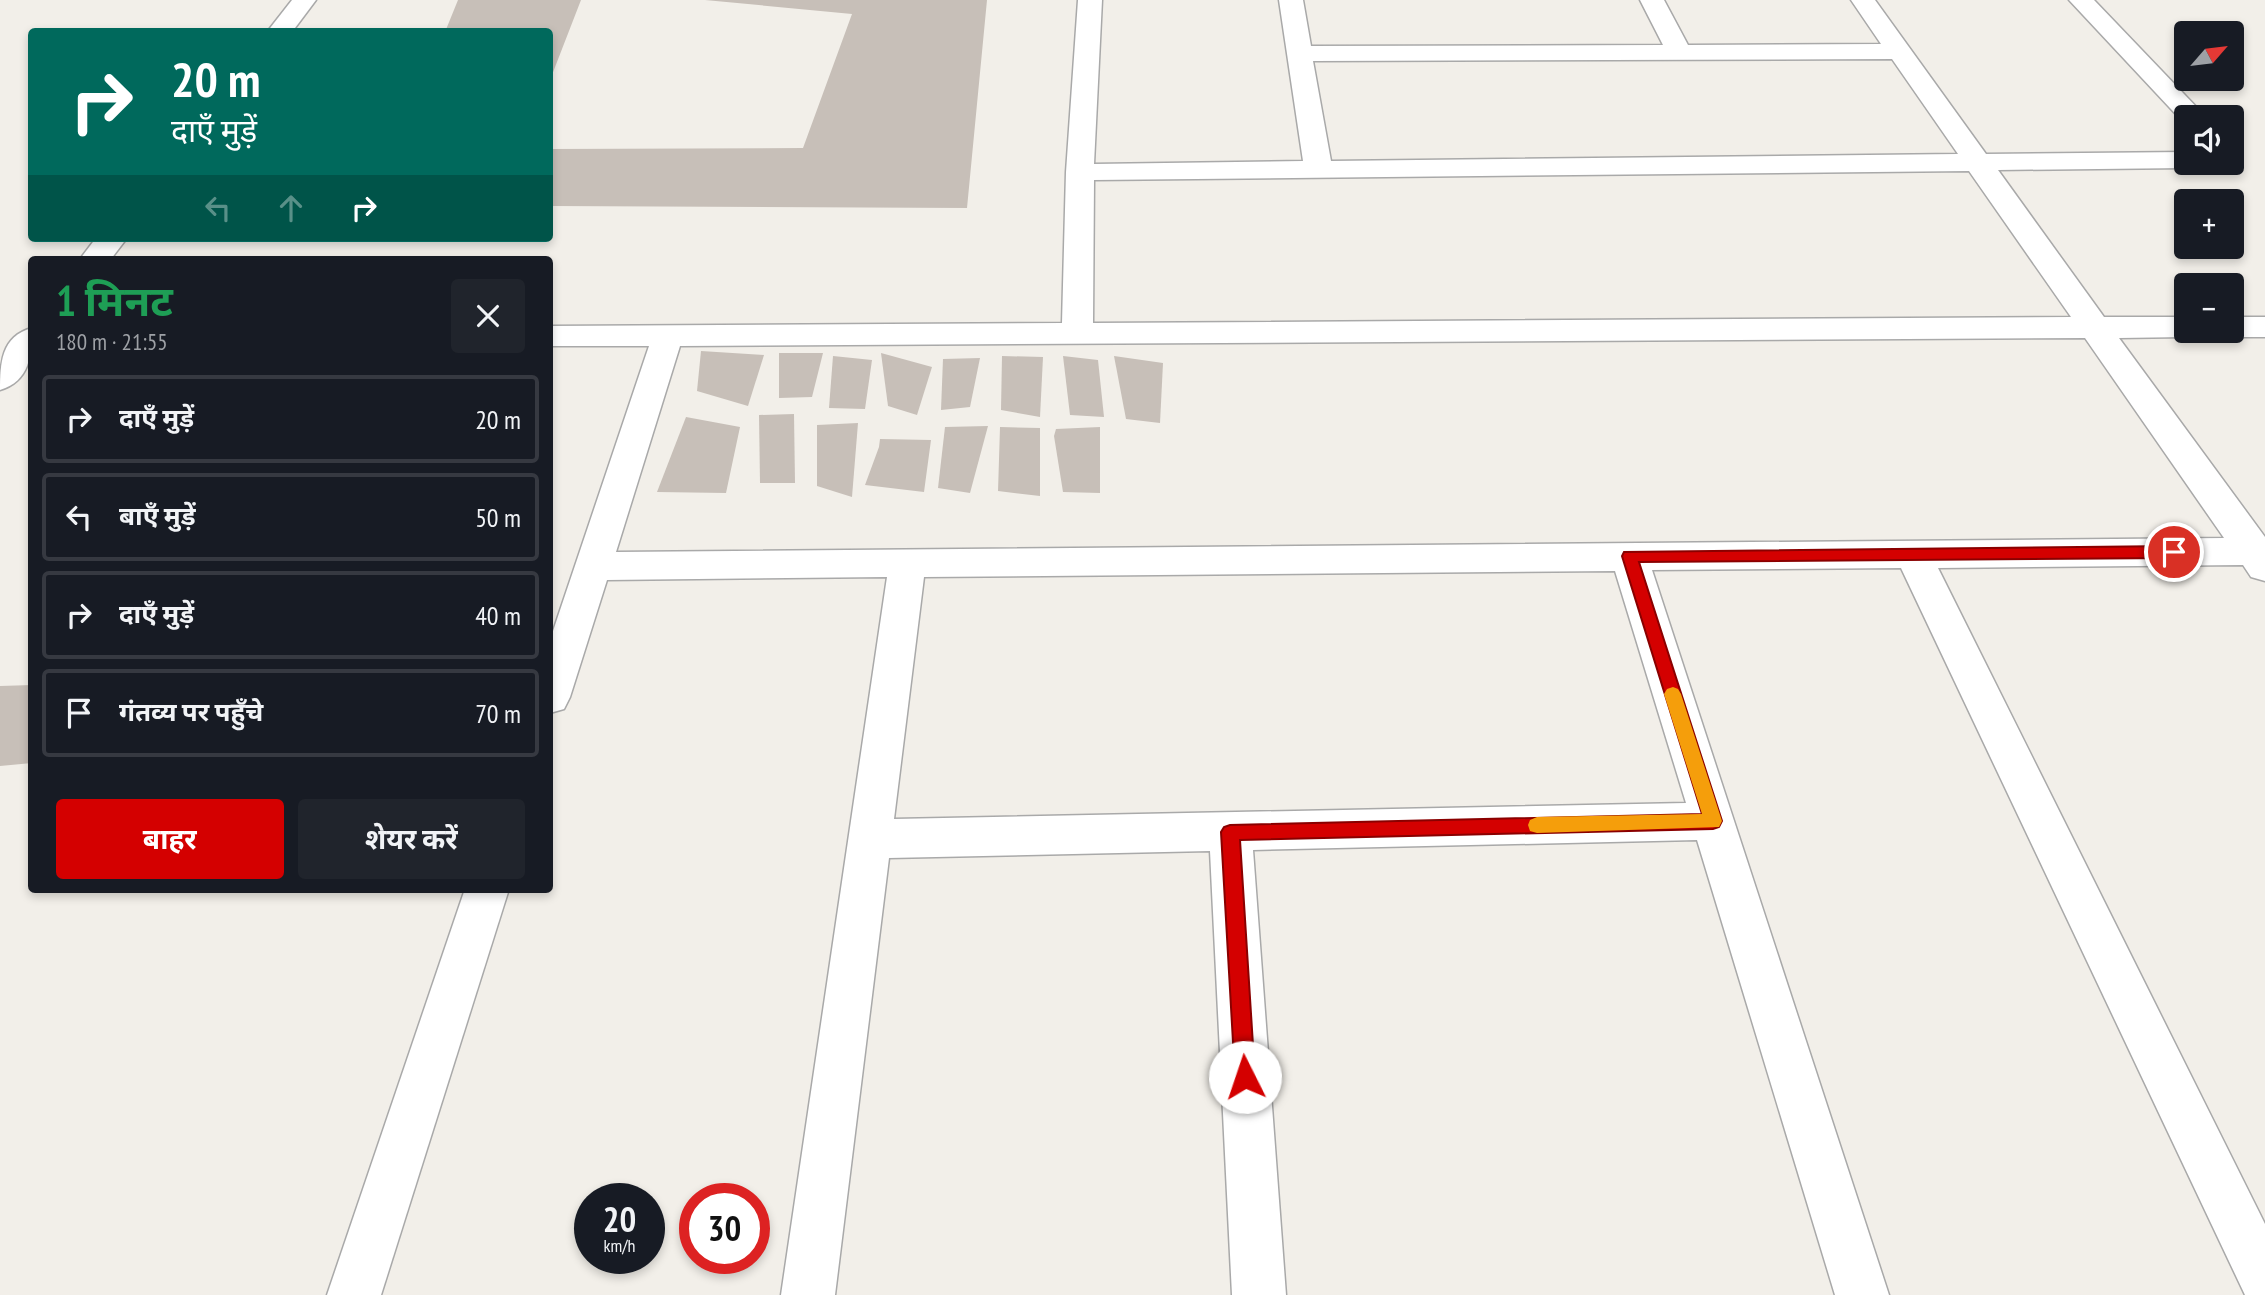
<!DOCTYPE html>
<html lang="hi">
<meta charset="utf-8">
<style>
:root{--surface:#171b24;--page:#20242c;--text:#f1f3f6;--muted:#9ea1a6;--line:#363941;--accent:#d40000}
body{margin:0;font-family:"PT Sans Narrow","Noto Sans Devanagari",sans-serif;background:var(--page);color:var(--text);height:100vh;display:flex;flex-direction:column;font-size:26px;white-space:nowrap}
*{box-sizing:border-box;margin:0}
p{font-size:23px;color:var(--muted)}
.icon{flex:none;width:38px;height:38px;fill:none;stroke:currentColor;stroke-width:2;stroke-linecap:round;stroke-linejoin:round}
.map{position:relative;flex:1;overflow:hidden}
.drawer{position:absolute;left:28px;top:256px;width:525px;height:637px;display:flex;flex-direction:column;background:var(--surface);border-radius:7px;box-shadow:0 4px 10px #0003}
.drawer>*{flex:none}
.hud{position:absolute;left:28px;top:28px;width:525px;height:214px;border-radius:7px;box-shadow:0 4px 10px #0003;background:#00695c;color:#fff;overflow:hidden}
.needle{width:46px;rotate:62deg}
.buttons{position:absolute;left:2174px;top:21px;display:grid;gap:14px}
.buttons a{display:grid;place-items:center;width:70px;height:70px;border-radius:7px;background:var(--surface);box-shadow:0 4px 10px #0003;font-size:35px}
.speed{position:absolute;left:574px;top:1183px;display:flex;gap:14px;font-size:35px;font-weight:700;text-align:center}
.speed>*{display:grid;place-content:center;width:91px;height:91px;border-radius:50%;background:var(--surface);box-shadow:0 4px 10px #0003;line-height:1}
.speed small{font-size:18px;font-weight:400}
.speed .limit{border:10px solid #d22;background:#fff;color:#111}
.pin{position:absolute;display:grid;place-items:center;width:60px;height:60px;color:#fff;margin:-30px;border:4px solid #fff;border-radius:50%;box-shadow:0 2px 7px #0007}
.me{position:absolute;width:77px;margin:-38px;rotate:356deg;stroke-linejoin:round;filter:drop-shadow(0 0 5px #0008)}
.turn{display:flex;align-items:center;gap:24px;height:147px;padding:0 28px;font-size:32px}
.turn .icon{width:91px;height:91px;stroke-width:2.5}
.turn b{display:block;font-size:49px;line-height:60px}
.lanes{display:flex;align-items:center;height:66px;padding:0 28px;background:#0003;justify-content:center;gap:35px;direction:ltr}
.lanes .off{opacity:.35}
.round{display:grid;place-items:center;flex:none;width:74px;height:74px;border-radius:7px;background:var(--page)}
.head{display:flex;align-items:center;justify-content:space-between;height:119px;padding:0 28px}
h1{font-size:42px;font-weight:700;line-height:52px;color:#1e9e55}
.action{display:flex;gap:14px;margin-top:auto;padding:14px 28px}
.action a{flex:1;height:80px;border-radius:7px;background:var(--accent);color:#fff;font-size:28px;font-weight:700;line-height:80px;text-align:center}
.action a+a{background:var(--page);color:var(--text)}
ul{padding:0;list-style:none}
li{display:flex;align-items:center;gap:21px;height:88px;margin:0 14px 10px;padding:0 14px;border:4px solid var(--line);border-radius:7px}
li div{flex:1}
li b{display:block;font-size:26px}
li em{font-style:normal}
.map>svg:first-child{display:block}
.building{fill:#c7bfb8}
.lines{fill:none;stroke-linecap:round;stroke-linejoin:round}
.street-casing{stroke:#a9a9a9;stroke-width:3}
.street{fill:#fff;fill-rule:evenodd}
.route{fill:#d40000;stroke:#8a0000;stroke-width:2}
.slow{fill:#f59e0b}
</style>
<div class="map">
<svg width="2265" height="1295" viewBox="0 0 2265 1295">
<rect width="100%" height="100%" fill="#f2efe9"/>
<g class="building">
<path d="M458,0H581L550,80V32H445Z"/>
<path d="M705,0H987L967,208L550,206V149L803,148L852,14Z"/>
<path d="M701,351L764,355L748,406L697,391Z"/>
<path d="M779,353H823L812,397L779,398Z"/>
<path d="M881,353L932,367L917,415L888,406Z"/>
<path d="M833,356L872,360L865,409L829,408Z"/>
<path d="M1002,356L1043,357L1040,417L1001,410Z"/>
<path d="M1063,356L1098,360L1104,417L1070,415Z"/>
<path d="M1114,356L1163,363L1160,423L1126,419Z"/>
<path d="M980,358L970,407L941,410L943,359Z"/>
<path d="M794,414L795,483H760L759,415Z"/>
<path d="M686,417L740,427L726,493L657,492Z"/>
<path d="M858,423L852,497L817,486V425Z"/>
<path d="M988,426L970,493L938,488L945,427Z"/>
<path d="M1000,427L1040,428V496L998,491Z"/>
<path d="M1100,427V493L1063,492L1054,436L1056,429Z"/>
<path d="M880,439L931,440L924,492L865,485L879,447Z"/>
<path d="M32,685V763L0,766V686Z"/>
</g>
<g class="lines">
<g class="street-casing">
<g id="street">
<path d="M292,0H316L292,32H267Z"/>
<path d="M1078,0H1102L1094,164L1303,161L1279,0H1303L1311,46L1663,45L1640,0H1664L1688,45L1881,44L1851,0H1875L1986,154L2186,152V163H2198L2186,168L1998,170L2104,317H2186V331H2199L2197,334L2186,337L2119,338L2265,537V581L2251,577L2243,565L1938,568L2265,1224V1295H2245L1901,568L1652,570L1889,1295H1835L1697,840L1253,850L1286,1295H1232L1210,851L889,858L835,1295H781L887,577L607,580L570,697L564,709L550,713V640L649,346H550V326L1062,323L1066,172ZM1892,59L1958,154L1331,161L1313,61ZM1969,171L2071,317L1093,323L1094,180ZM2085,338L2224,538L616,552L680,346ZM1615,571L1686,803L894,819L924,577Z"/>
<path d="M2069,0H2094L2206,117H2186V123H2184Z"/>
<path d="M96,238H127L111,259H80Z"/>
<path d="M2231,317H2265V337H2231L2220,334L2218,331H2231Z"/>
<path d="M32,328C32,354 30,381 0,390C0,364 1,336 32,328Z"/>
<path d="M465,889H509L381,1295H327Z"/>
</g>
</g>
<use href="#street" class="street"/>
</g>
<path class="route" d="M2174,546L2182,552L2174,558L1639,562L1722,821L1719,827L1713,829L1240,840L1255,1077L1253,1084L1245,1087L1238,1084L1235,1077L1221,832L1224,827L1230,825L1702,814L1622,556L1624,552Z"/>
<path class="slow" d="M1673,687L1678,689L1681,694L1722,821L1719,827L1537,833L1530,831L1528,825L1530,820L1537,817L1702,814L1664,694L1667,689Z"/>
</svg>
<div class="buttons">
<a><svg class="needle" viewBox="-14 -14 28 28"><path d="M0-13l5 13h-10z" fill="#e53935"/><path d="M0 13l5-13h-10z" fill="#9ea1a6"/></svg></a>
<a><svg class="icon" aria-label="sound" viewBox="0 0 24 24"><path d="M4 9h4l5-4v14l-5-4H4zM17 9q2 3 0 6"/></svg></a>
<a>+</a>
<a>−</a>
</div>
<div class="speed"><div>20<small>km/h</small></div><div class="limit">30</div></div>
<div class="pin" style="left:2174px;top:552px;background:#d93025"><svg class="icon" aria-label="arrive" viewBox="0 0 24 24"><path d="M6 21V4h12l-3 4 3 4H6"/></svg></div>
<svg class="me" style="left:1245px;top:1077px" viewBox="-20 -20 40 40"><circle r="19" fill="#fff"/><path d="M0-13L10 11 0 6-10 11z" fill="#d40000"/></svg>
<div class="hud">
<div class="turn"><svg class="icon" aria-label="right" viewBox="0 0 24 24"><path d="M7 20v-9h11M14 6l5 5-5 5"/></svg><div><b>20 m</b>दाएँ मुड़ें</div></div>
<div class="lanes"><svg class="icon off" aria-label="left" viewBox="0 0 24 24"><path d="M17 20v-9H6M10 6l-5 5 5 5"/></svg><svg class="icon off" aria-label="ahead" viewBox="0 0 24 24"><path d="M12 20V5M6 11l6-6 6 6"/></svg><svg class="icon" aria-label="right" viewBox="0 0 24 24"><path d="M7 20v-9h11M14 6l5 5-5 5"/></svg></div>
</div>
<section class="drawer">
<div class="head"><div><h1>1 मिनट</h1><p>180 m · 21:55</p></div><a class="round"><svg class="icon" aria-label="close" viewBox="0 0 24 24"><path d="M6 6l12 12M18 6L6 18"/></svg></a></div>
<ul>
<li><svg class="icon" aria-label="right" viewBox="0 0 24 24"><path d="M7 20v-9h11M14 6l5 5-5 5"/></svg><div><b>दाएँ मुड़ें</b></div><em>20 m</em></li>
<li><svg class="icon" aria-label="left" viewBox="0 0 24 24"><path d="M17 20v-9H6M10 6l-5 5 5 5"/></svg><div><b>बाएँ मुड़ें</b></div><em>50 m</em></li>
<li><svg class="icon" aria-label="right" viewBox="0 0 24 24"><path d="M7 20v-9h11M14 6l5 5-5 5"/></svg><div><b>दाएँ मुड़ें</b></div><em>40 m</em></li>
<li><svg class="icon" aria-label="arrive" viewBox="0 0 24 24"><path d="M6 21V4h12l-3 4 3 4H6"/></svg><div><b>गंतव्य पर पहुँचे</b></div><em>70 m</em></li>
</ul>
<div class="action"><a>बाहर</a><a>शेयर करें</a></div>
</section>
</div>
